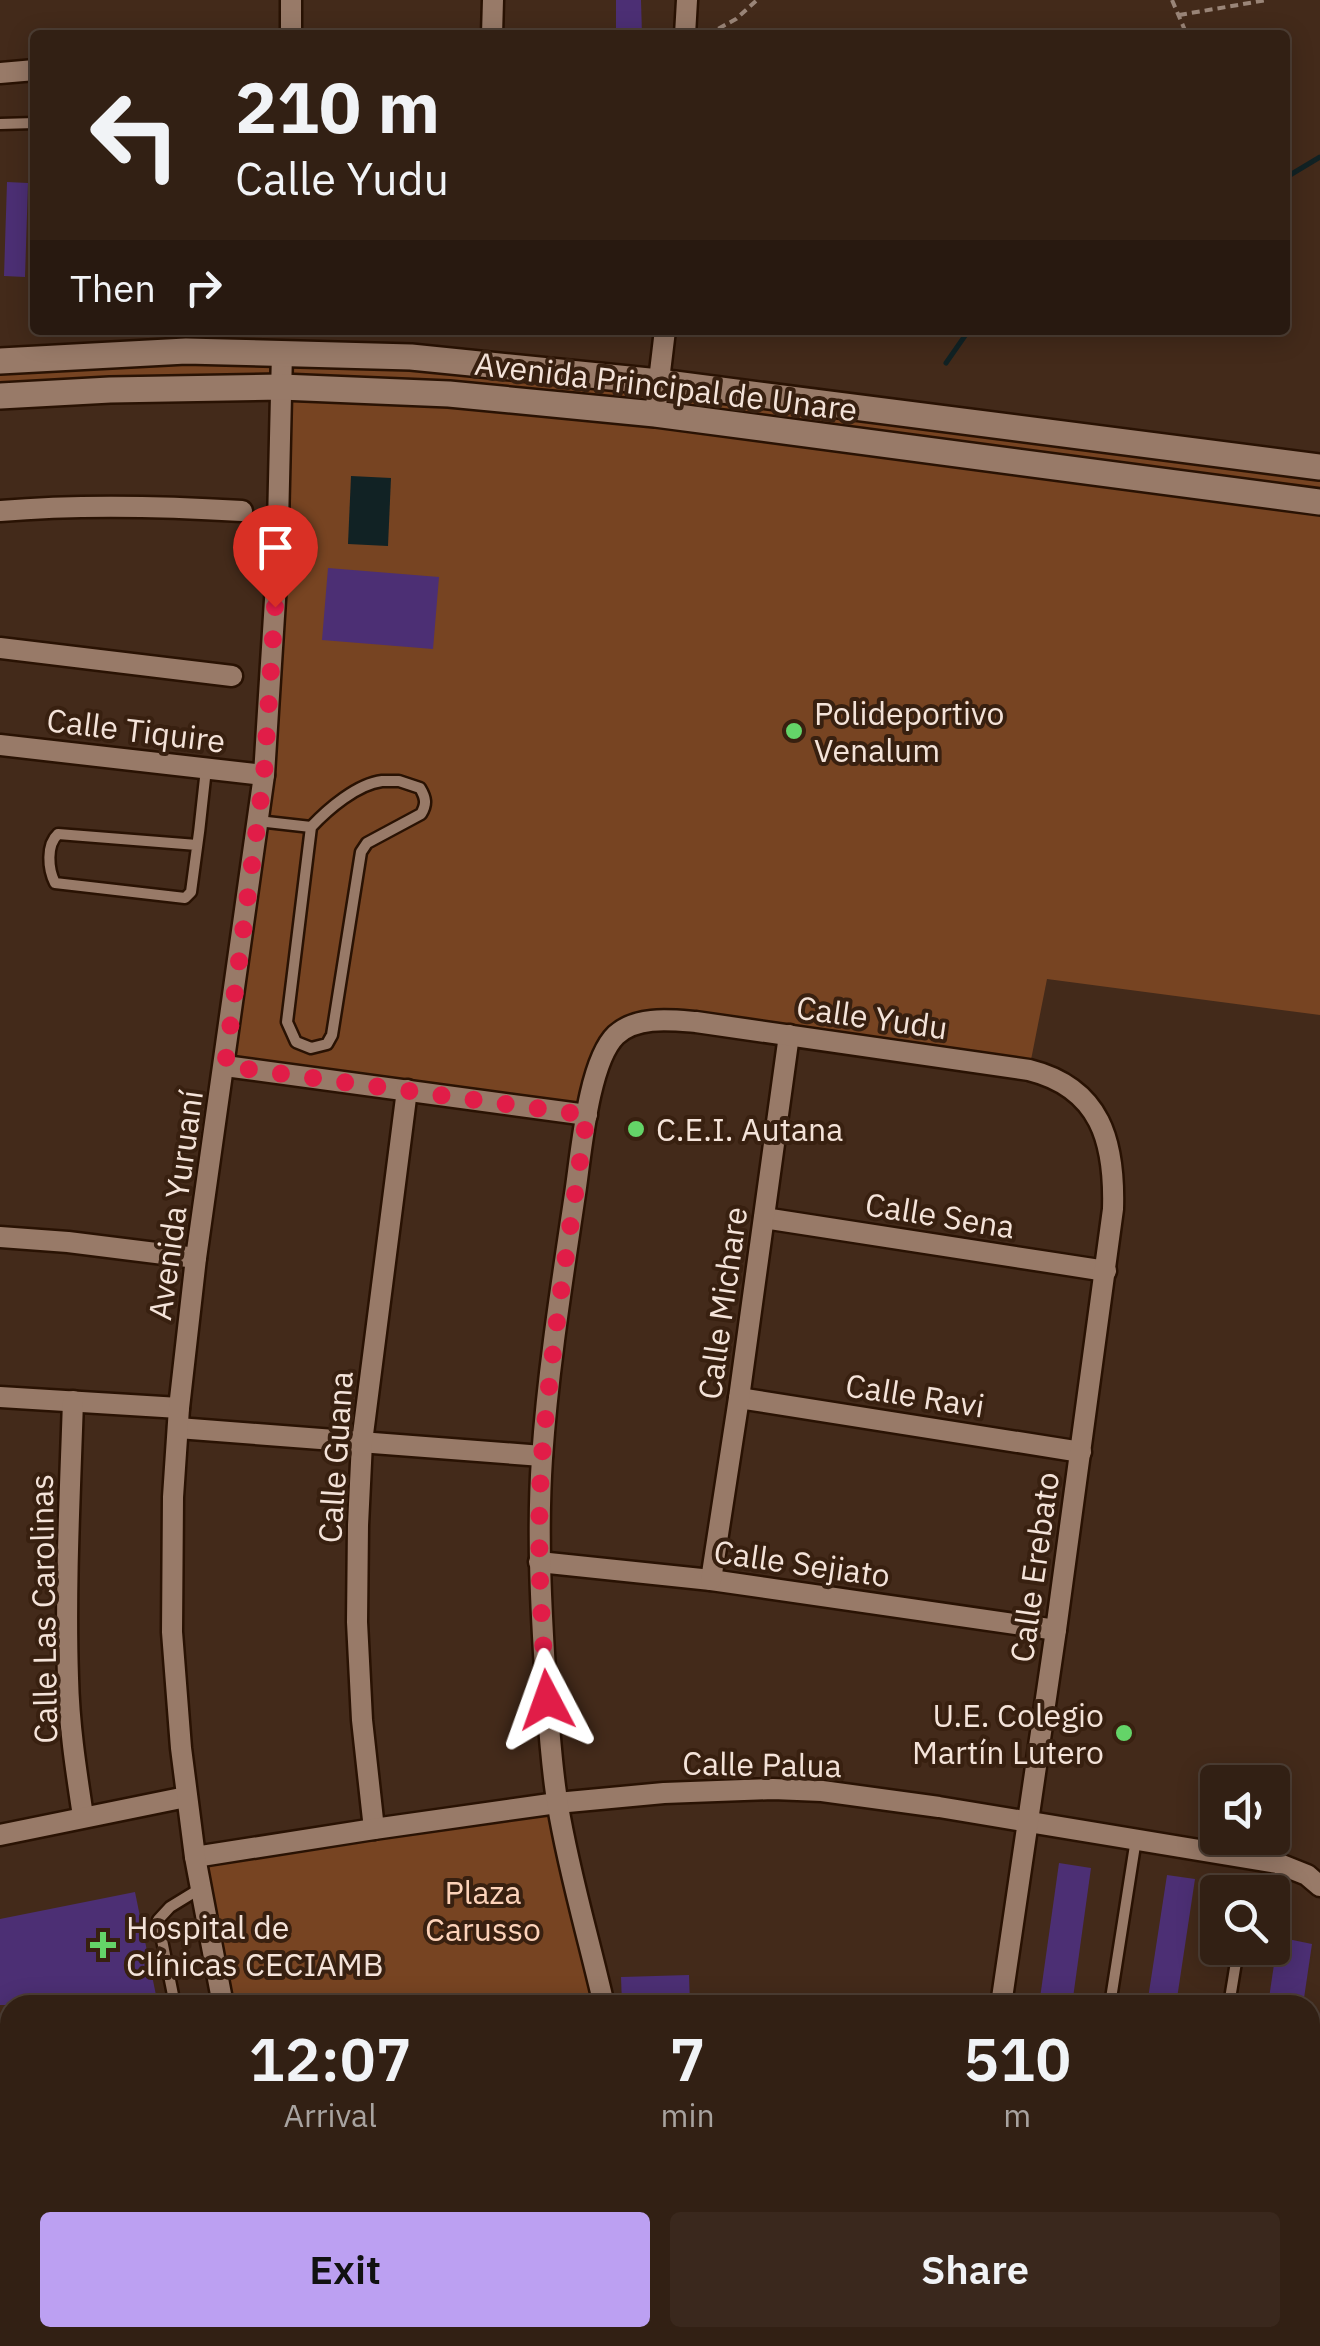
<!DOCTYPE html>
<meta charset="utf-8">
<style>
:root{--surface:#322014;--page:#3a281d;--text:#f1f3f6;--muted:#a8a3a0;--line:#4d3e34;--accent:#bca0f2}
body{margin:0;font-family:"IBM Plex Sans",sans-serif;background:var(--page);color:var(--text);height:100vh;display:flex;flex-direction:column;font-size:38px;white-space:nowrap}
*{box-sizing:border-box;margin:0}
p{font-size:32px;color:var(--muted)}
.icon{flex:none;width:55px;height:55px;fill:none;stroke:currentColor;stroke-width:2;stroke-linecap:round;stroke-linejoin:round}
.map{position:relative;flex:1;overflow:hidden}
.sheet{position:absolute;left:0px;top:1995px;width:1320px;height:352px;display:flex;flex-direction:column;background:var(--surface);border-radius:30px 30px 0 0;box-shadow:0 5px 25px #0003,0 0 0 2px var(--line)}
.sheet>*{flex:none}
.hud{position:absolute;left:30px;top:30px;width:1260px;height:305px;border-radius:10px;box-shadow:0 5px 25px #0003,0 0 0 2px var(--line);background:#322014;color:var(--text);overflow:hidden}
.fabs{position:absolute;left:1200px;top:1765px;display:grid;gap:20px}
.fabs a{display:grid;place-items:center;width:90px;height:90px;border-radius:10px;background:var(--surface);box-shadow:0 5px 25px #0003,0 0 0 2px var(--line);font-size:50px}
.pin{position:absolute;display:grid;place-items:center;width:85px;height:85px;color:#fff;margin:-102px -42px;border-radius:50% 50% 50% 0;rotate:-45deg;box-shadow:0 0 10px #0007}
.pin .icon{rotate:45deg}
.me{position:absolute;width:110px;margin:-55px;rotate:356deg;stroke-linejoin:round;filter:drop-shadow(0 0 8px #0008)}
.turn{display:flex;align-items:center;gap:35px;height:210px;padding:0 40px;font-size:45px}
.turn .icon{width:130px;height:130px;stroke-width:2.5}
.turn b{display:block;font-size:70px;line-height:85px}
.then{display:flex;align-items:center;height:95px;padding:0 40px;background:#0003;gap:20px;font-size:38px}
.eta{display:flex;justify-content:space-evenly;align-items:center;height:170px;text-align:center}
.eta b{font-size:60px;font-weight:600;line-height:70px}
.button{display:flex;gap:20px;margin-top:auto;padding:20px 40px}
.button a{flex:1;height:115px;border-radius:10px;background:var(--accent);color:#111;font-size:40px;font-weight:600;line-height:115px;text-align:center}
.button a+a{background:var(--page);color:var(--text)}
.map>svg:first-child{display:block}
.green{fill:#742}
.water{fill:#112224}
.lines{fill:none;stroke-linecap:round;stroke-linejoin:round}
.stream{stroke:#112224;stroke-width:5}
.building{fill:#4c2f74}
.lane-casing{stroke:#291203;stroke-width:15}
.street-casing{stroke:#291203;stroke-width:25}
.secondary-casing{stroke:#291203;stroke-width:30}
.path{stroke:#9a8578;stroke-width:4;stroke-dasharray:8 5;stroke-linecap:butt}
.lane{stroke:#987a68;stroke-width:10}
.street{stroke:#987a68;stroke-width:20}
.secondary{stroke:#987a68;stroke-width:25}
.route{stroke:#e11d48;stroke-width:18;stroke-dasharray:0 32.4}
.poi-dot{fill:#64d468;stroke:#382010;stroke-width:4}
.labels{text-anchor:middle;dominant-baseline:central;stroke-width:8;stroke-linejoin:round;paint-order:stroke}
.street-label{font-size:32px;fill:#f4e3d9;stroke:#382010}
.poi-label{font-size:32px;fill:#f4e3d9;stroke:#382010;text-anchor:start}
.park-label{font-size:32px;fill:#fdd3ba;stroke:#382010}
</style>
<div class="map">
<svg width="1320" height="2346" viewBox="0 0 1320 2346">
<rect width="100%" height="100%" fill="#432a1a"/>
<g class="green">
<path d="M304,353L1320,467V1015L1047,979L1029,1070L696,1022L620,1032L587,1115L225,1066L265,775L281,387L0,396V361Z"/>
<path d="M557,1803L604,2005H223L195,1857Z"/>
</g>
<path class="water" d="M351,476L391,478L388,546L348,544Z"/>
<g class="lines">
<g class="stream">
<path d="M1285,178L1320,157"/>
<path d="M946,363L969,330"/>
</g>
</g>
<g class="building">
<path d="M616,0H641L642,35H616Z"/>
<path d="M7,182L28,183L25,277L4,276Z"/>
<path d="M328,568L439,577L433,649L322,640Z"/>
<path d="M1059,1863L1091,1868L1072,2005H1039Z"/>
<path d="M1167,1875L1195,1879L1176,2005H1147Z"/>
<path d="M135,1892L158,2005H0V1919Z"/>
<path d="M1278,1937L1312,1944L1303,2005H1268Z"/>
<path d="M689,1975L690,2005H622L621,1977Z"/>
</g>
<g class="lines">
<g class="lane-casing">
<g id="lane">
<path d="M0,124L35,123"/>
<path d="M382,781H399L420,788C426,798 427,804 421,814L367,843L361,852L332,1035L327,1044L311,1048L296,1042L287,1022L311,827C328,809 357,784 382,781Z"/>
<path d="M258,821L311,827"/>
<path d="M197,845L58,834C46,845 48,869 55,883L185,898L191,892C197,851 202,810 206,769"/>
<path d="M175,2005L158,1920L170,1907L201,1888"/>
<path d="M1110,2005L1136,1839"/>
<path d="M1229,2005L1236,1962"/>
<path d="M0,2133L10,2131"/>
<path d="M1054,2346L1055,2338"/>
<path d="M1174,2346L1175,2338"/>
</g>
</g>
<g class="street-casing">
<g id="street">
<path d="M291,0V35"/>
<path d="M492,35L493,0"/>
<path d="M685,35L687,0"/>
<path d="M0,73L35,70"/>
<path d="M655,414L665,330"/>
<path d="M0,511C81,504 161,506 242,511"/>
<path d="M0,648L232,676"/>
<path d="M0,745L264,775"/>
<path d="M225,1066L587,1115"/>
<path d="M764,1218L1106,1271"/>
<path d="M0,1237L68,1242L196,1258"/>
<path d="M0,1397L179,1408"/>
<path d="M739,1398L1081,1452"/>
<path d="M73,1401C70,1493 65,1586 68,1678C69,1725 76,1770 83,1816"/>
<path d="M178,1428L542,1456"/>
<path d="M539,1562L711,1580L1056,1630"/>
<path d="M711,1580L739,1398L789,1035"/>
<path d="M374,1829L362,1720L357,1622L358,1525L362,1442L407,1090"/>
<path d="M0,1835L186,1797"/>
<path d="M195,1857L374,1829L557,1803L664,1793L773,1789L822,1791L939,1807L1277,1863L1307,1875L1320,1886"/>
<path d="M223,2005L195,1857L181,1748L172,1632L173,1497L179,1408L196,1258L264,775L277,568L282,352"/>
<path d="M604,2005C589,1939 569,1873 558,1806C551,1766 549,1725 546,1685C541,1609 537,1534 542,1458C548,1370 562,1282 575,1194C581,1155 588,1062 616,1035C637,1016 670,1020 696,1022L1029,1070C1101,1088 1115,1142 1113,1209L1056,1630L1001,2005"/>
<path d="M1310,2141L1320,2142"/>
<path d="M0,2172L10,2170"/>
<path d="M1310,2277L1320,2205"/>
<path d="M0,2284L10,2282"/>
<path d="M306,2338L308,2346"/>
<path d="M820,2338L877,2346"/>
<path d="M332,2346L370,2338"/>
<path d="M424,2346L448,2340"/>
<path d="M596,2346L597,2338"/>
<path d="M785,2346L786,2338"/>
<path d="M952,2346L953,2338"/>
<path d="M1300,2346L1302,2338"/>
</g>
</g>
<g class="secondary-casing">
<g id="secondary">
<path d="M0,361L186,351L411,357L659,382L1320,467"/>
<path d="M0,396L110,390L281,387L449,394L655,414L1320,502"/>
</g>
</g>
<g class="path">
<path d="M1172,0L1187,35"/>
<path d="M1179,15L1267,0"/>
<path d="M707,35L736,19L757,0"/>
</g>
<use href="#lane" class="lane"/>
<use href="#street" class="street"/>
<use href="#secondary" class="secondary"/>
</g>
<g class="lines">
<path class="route" d="M275,607L264,775L225,1066L587,1115C570,1228 552,1342 542,1456C536,1537 541,1619 547,1700"/>
</g>
<g class="poi-dot">
<circle cx="794" cy="731" r="10"/>
<circle cx="636" cy="1129" r="10"/>
<circle cx="1124" cy="1733" r="10"/>
<path d="M98 1930h10v10h10v10h-10v10h-10v-10h-10v-10h10z"/>
</g>
<g class="labels">
<g class="street-label">
<text transform="translate(666 386) rotate(7)">Avenida Principal de Unare</text>
<text transform="translate(136 730) rotate(7)">Calle Tiquire</text>
<text transform="translate(872 1017) rotate(8)">Calle Yudu</text>
<text transform="translate(175 1205) rotate(-82)">Avenida Yuruaní</text>
<text transform="translate(940 1215) rotate(9)">Calle Sena</text>
<text transform="translate(722 1303) rotate(-82)">Calle Michare</text>
<text transform="translate(915 1395) rotate(9)">Calle Ravi</text>
<text transform="translate(335 1457) rotate(-86)">Calle Guana</text>
<text transform="translate(802 1563) rotate(8)">Calle Sejiato</text>
<text transform="translate(1034 1567) rotate(-82)">Calle Erebato</text>
<text transform="translate(43 1609) rotate(-91)">Calle Las Carolinas</text>
<text transform="translate(762 1764) rotate(1)">Calle Palua</text>
</g>
<g class="poi-label">
<text x="814" y="713">Polideportivo<tspan x="814" dy="37">Venalum</tspan></text>
<text x="656" y="1129">C.E.I. Autana</text>
<text x="1104" y="1715" text-anchor="end">U.E. Colegio<tspan x="1104" dy="37">Martín Lutero</tspan></text>
<text x="126" y="1927">Hospital de<tspan x="126" dy="37">Clínicas CECIAMB</tspan></text>
</g>
<g class="park-label">
<text x="483" y="1892">Plaza<tspan x="483" dy="37">Carusso</tspan></text>
</g>
</g>
</svg>
<div class="fabs">
<a><svg class="icon" aria-label="sound" viewBox="0 0 24 24"><path d="M4 9h4l5-4v14l-5-4H4zM17 9q2 3 0 6"/></svg></a>
<a><svg class="icon" aria-label="search" viewBox="0 0 24 24"><circle cx="10" cy="10" r="6"/><path d="M15 15l6 6"/></svg></a>
</div>
<div class="pin" style="left:275px;top:607px;background:#d93025"><svg class="icon" aria-label="arrive" viewBox="0 0 24 24"><path d="M6 21V4h12l-3 4 3 4H6"/></svg></div>
<svg class="me" style="left:547px;top:1700px" viewBox="-20 -20 40 40"><path d="M0-17L14 15 0 8-14 15z" fill="#e11d48" stroke="#fff" stroke-width="4"/></svg>
<div class="hud">
<div class="turn"><svg class="icon" aria-label="left" viewBox="0 0 24 24"><path d="M17 20v-9H6M10 6l-5 5 5 5"/></svg><div><b>210 m</b>Calle Yudu</div></div>
<div class="then">Then<svg class="icon" aria-label="right" viewBox="0 0 24 24"><path d="M7 20v-9h11M14 6l5 5-5 5"/></svg></div>
</div>
<section class="sheet">
<div class="eta">
<div><b>12:07</b><p>Arrival</p></div>
<div><b>7</b><p>min</p></div>
<div><b>510</b><p>m</p></div>
</div>
<div class="button"><a>Exit</a><a>Share</a></div>
</section>
</div>
